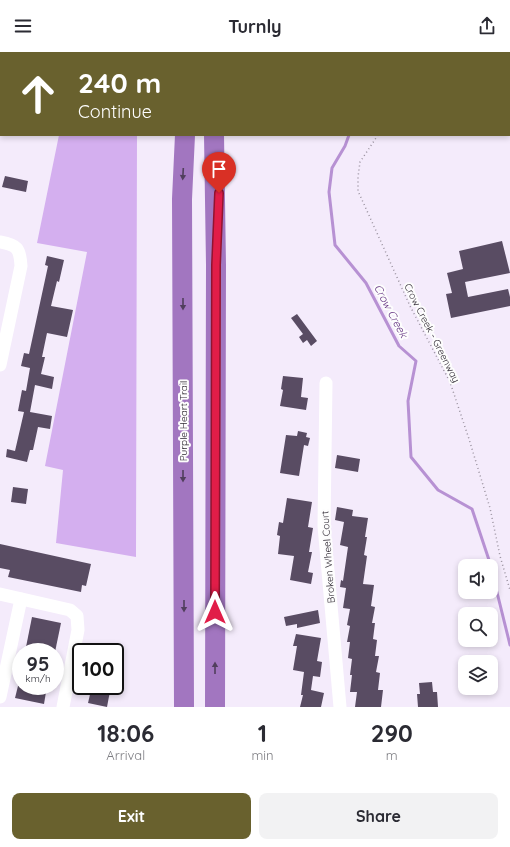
<!DOCTYPE html>
<style>
:root{--surface:#fff;--page:#f2f2f3;--text:#2b2b33;--muted:#7c7c81;--accent:#69612e}
body{margin:0;font-family:Quicksand,sans-serif;background:var(--page);color:var(--text);height:100vh;display:flex;flex-direction:column;font-size:15px;white-space:nowrap}
*{box-sizing:border-box;margin:0}
p{font-size:13px;color:var(--muted)}
.icon{flex:none;width:22px;height:22px;fill:none;stroke:currentColor;stroke-width:2;stroke-linecap:round;stroke-linejoin:round}
.map{position:relative;height:655px;overflow:hidden}
.sheet{display:flex;flex-direction:column;background:var(--surface);flex:1}
.sheet>*{flex:none}
.guide{position:absolute;left:0px;top:0px;width:510px;height:84px;box-shadow:0 2px 6px #0003;background:#69612e;color:#fff;overflow:hidden}
.tools{position:absolute;left:458px;top:507px;display:grid;gap:8px}
.tools a{display:grid;place-items:center;width:40px;height:40px;border-radius:8px;background:var(--surface);box-shadow:0 2px 6px #0003;font-size:20px}
.speed{position:absolute;left:12px;top:591px;display:flex;gap:8px;font-size:20px;font-weight:700;text-align:center}
.speed>*{display:grid;place-content:center;width:52px;height:52px;border-radius:50%;background:var(--surface);box-shadow:0 2px 6px #0003;line-height:1}
.speed small{font-size:10px;font-weight:400}
.speed .limit{border:2px solid #111;border-radius:6px;background:#fff;color:#111}
.pin{position:absolute;display:grid;place-items:center;width:34px;height:34px;color:#fff;margin:-41px -17px;border-radius:50% 50% 50% 0;rotate:-45deg;box-shadow:0 0 4px #0007}
.pin .icon{rotate:45deg}
.me{position:absolute;width:44px;margin:-22px;rotate:0deg;stroke-linejoin:round;filter:drop-shadow(0 0 3px #0008)}
.turn{display:flex;align-items:center;gap:14px;height:84px;padding:0 12px;font-size:18px}
.turn .icon{width:52px;height:52px;stroke-width:2.5}
.turn b{display:block;font-size:28px;line-height:34px}
.eta{display:flex;justify-content:space-evenly;align-items:center;height:68px;text-align:center}
.eta b{font-size:24px;font-weight:700;line-height:28px}
.primary-button{display:flex;gap:8px;margin-top:auto;padding:8px 12px}
.primary-button a{flex:1;height:46px;border-radius:8px;background:var(--accent);color:#fff;font-size:16px;font-weight:700;line-height:46px;text-align:center}
.primary-button a+a{background:var(--page);color:var(--text)}
header{display:flex;justify-content:space-between;align-items:center;height:52px;padding:0 12px;background:var(--surface);font-size:18px;font-weight:700}
.map>svg:first-child{display:block}
.green{fill:#d4afef}
.lines{fill:none;stroke-linecap:round;stroke-linejoin:round}
.stream{stroke:#b791d3;stroke-width:3}
.building{fill:#594c63}
.path{stroke:#9a929f;stroke-width:1.5;stroke-dasharray:1 3;stroke-linecap:butt}
.minor{stroke:#fff;stroke-width:13}
.highway{stroke:#a276c0;stroke-width:20}
.oneway{fill:#513f5d}
.route-casing{stroke:#92132f;stroke-width:10}
.route{stroke:#e11d48;stroke-width:7}
.labels{text-anchor:middle;dominant-baseline:central;stroke-width:4;stroke-linejoin:round;paint-order:stroke}
.street-label{font-size:10px;fill:#2e2832;stroke:#fdfdfd}
.water-label{font-size:11px;font-style:italic;fill:#633281;stroke:#fdfdfd}
</style>
<header><svg class="icon" aria-label="menu" viewBox="0 0 24 24"><path d="M4 6h16M4 12h16M4 18h16"/></svg>Turnly<svg class="icon" aria-label="share" viewBox="0 0 24 24"><path d="M12 15V3M7 8l5-5 5 5M5 13v7h14v-7"/></svg></header>
<div class="map">
<svg width="510" height="655" viewBox="0 0 510 655">
<rect width="100%" height="100%" fill="#f4ebfb"/>
<path class="green" d="M59,83H137L136,505L56,491L63,418L45,414L87,200L37,191Z"/>
<g class="lines">
<g class="stream">
<path d="M369,1L370,0"/>
<path d="M349,83L345,94L332,116L329,140L335,193L366,231L399,294L416,309L408,349L411,405L438,438L472,457L491,514"/>
<path d="M491,516L510,593"/>
</g>
</g>
<g class="building">
<path d="M5,124L28,129L26,140L2,135Z"/>
<path d="M502,189L510,221L465,230L468,245L508,237L510,245V254L451,266L446,242L452,241L447,221L463,217L459,199Z"/>
<path d="M47,204L64,208L59,230L57,229L51,254L73,258L67,285L47,281L42,305H45L41,322L54,325L52,337L35,333L30,360L52,364L50,377L38,375L33,398H30L27,410L6,405L7,397L15,399L24,360L18,359L22,338L26,339L30,316L21,314L24,301L29,302L48,214L45,213Z"/>
<path d="M297,262L317,289L311,294L307,288L303,291L299,285L303,282L291,266Z"/>
<path d="M283,324L303,326L301,345L308,346L306,358L280,354L283,338L281,337Z"/>
<path d="M298,379L307,381L306,385L310,386L308,394L304,393L299,424L280,421L286,383L297,384Z"/>
<path d="M337,403L360,407L358,420L335,416Z"/>
<path d="M13,435L28,437L26,452L11,450Z"/>
<path d="M287,446L312,450L308,475L313,476L309,500H312L308,520L313,521L311,532L290,528L294,504L278,502L280,484L277,483L279,470L283,471Z"/>
<path d="M337,455L353,458L352,464L368,466L365,485H367L364,503L367,504L363,532L374,533L371,554L375,555L372,571H375L373,587L377,588L375,604H379L376,620L380,621L378,638H383L381,655H355L357,640H350L352,623H350L352,607L348,606L350,590H347L350,574L347,573L350,557L343,556L346,536L340,535L341,528L343,529L348,495L340,493L344,470L335,468Z"/>
<path d="M0,492L91,512L86,534L82,533L81,540L8,525L10,518L0,516Z"/>
<path d="M318,558L320,571L297,576V572L286,574L284,565Z"/>
<path d="M32,565L61,571L55,600H25Z"/>
<path d="M296,582L321,586L317,609L322,610L320,625L313,624L311,638L324,641L321,655H300L303,643H301L304,620L293,618L297,594H293Z"/>
<path d="M432,630L433,640H437L438,655H418L417,642H420L419,631Z"/>
<path d="M18,634H47L44,652L15,646Z"/>
<path d="M92,634H111L107,655L88,651Z"/>
</g>
<g class="lines">
<g class="path">
<path d="M412,1V0"/>
<path d="M378,83L360,110L358,125V139L410,254L450,330L469,387L490,456L500,504L510,538"/>
</g>
<g class="minor">
<path d="M67,1L68,0"/>
<path d="M0,190C17,193 20,196 21,214L0,313"/>
<path d="M326,331L324,474L340,655"/>
<path d="M0,542L70,558L77,564L78,578L63,655"/>
<path d="M0,645L21,547"/>
</g>
<g class="highway">
<path d="M181,0V1"/>
<path d="M214,1V0"/>
<path d="M231,1V0"/>
<path d="M214,83L216,213L215,655"/>
<path d="M184,655L182,147L185,83"/>
</g>
</g>
<defs><path id="oneway-solid" d="M-6-.8H1V-3.2L6.5 0L1 3.2V.8H-6Z"/></defs>
<g class="oneway">
<use href="#oneway-solid" transform="translate(183 122) rotate(93)"/>
<use href="#oneway-solid" transform="translate(183 252) rotate(90)"/>
<use href="#oneway-solid" transform="translate(183 424) rotate(90)"/>
<use href="#oneway-solid" transform="translate(184 554) rotate(90)"/>
<use href="#oneway-solid" transform="translate(215 616) rotate(-90)"/>
</g>
<g class="lines">
<g class="route-casing">
<path id="route" d="M215,560L216,213L219,141"/>
</g>
<use href="#route" class="route"/>
</g>
<g class="labels">
<g class="street-label">
<text transform="translate(432 281) rotate(63)">Crow Creek - Greenway</text>
<text transform="translate(183 369) rotate(-90)">Purple Heart Trail</text>
<text transform="translate(328 505) rotate(-94)">Broken Wheel Court</text>
</g>
<g class="water-label">
<text transform="translate(391 259) rotate(62)">Crow Creek</text>
</g>
</g>
</svg>
<div class="tools">
<a><svg class="icon" aria-label="sound" viewBox="0 0 24 24"><path d="M4 9h4l5-4v14l-5-4H4zM17 9q2 3 0 6"/></svg></a>
<a><svg class="icon" aria-label="search" viewBox="0 0 24 24"><circle cx="10" cy="10" r="6"/><path d="M15 15l6 6"/></svg></a>
<a><svg class="icon" aria-label="layers" viewBox="0 0 24 24"><path d="M12 4l9 5-9 5-9-5zM3 14l9 5 9-5"/></svg></a>
</div>
<div class="speed"><div>95<small>km/h</small></div><div class="limit">100</div></div>
<div class="pin" style="left:219px;top:141px;background:#d93025"><svg class="icon" aria-label="arrive" viewBox="0 0 24 24"><path d="M6 21V4h12l-3 4 3 4H6"/></svg></div>
<svg class="me" style="left:215px;top:560px" viewBox="-20 -20 40 40"><path d="M0-17L14 15 0 8-14 15z" fill="#e11d48" stroke="#fff" stroke-width="4"/></svg>
<div class="guide">
<div class="turn"><svg class="icon" aria-label="ahead" viewBox="0 0 24 24"><path d="M12 20V5M6 11l6-6 6 6"/></svg><div><b>240 m</b>Continue</div></div>
</div>
</div>
<section class="sheet">
<div class="eta">
<div><b>18:06</b><p>Arrival</p></div>
<div><b>1</b><p>min</p></div>
<div><b>290</b><p>m</p></div>
</div>
<div class="primary-button"><a>Exit</a><a>Share</a></div>
</section>
